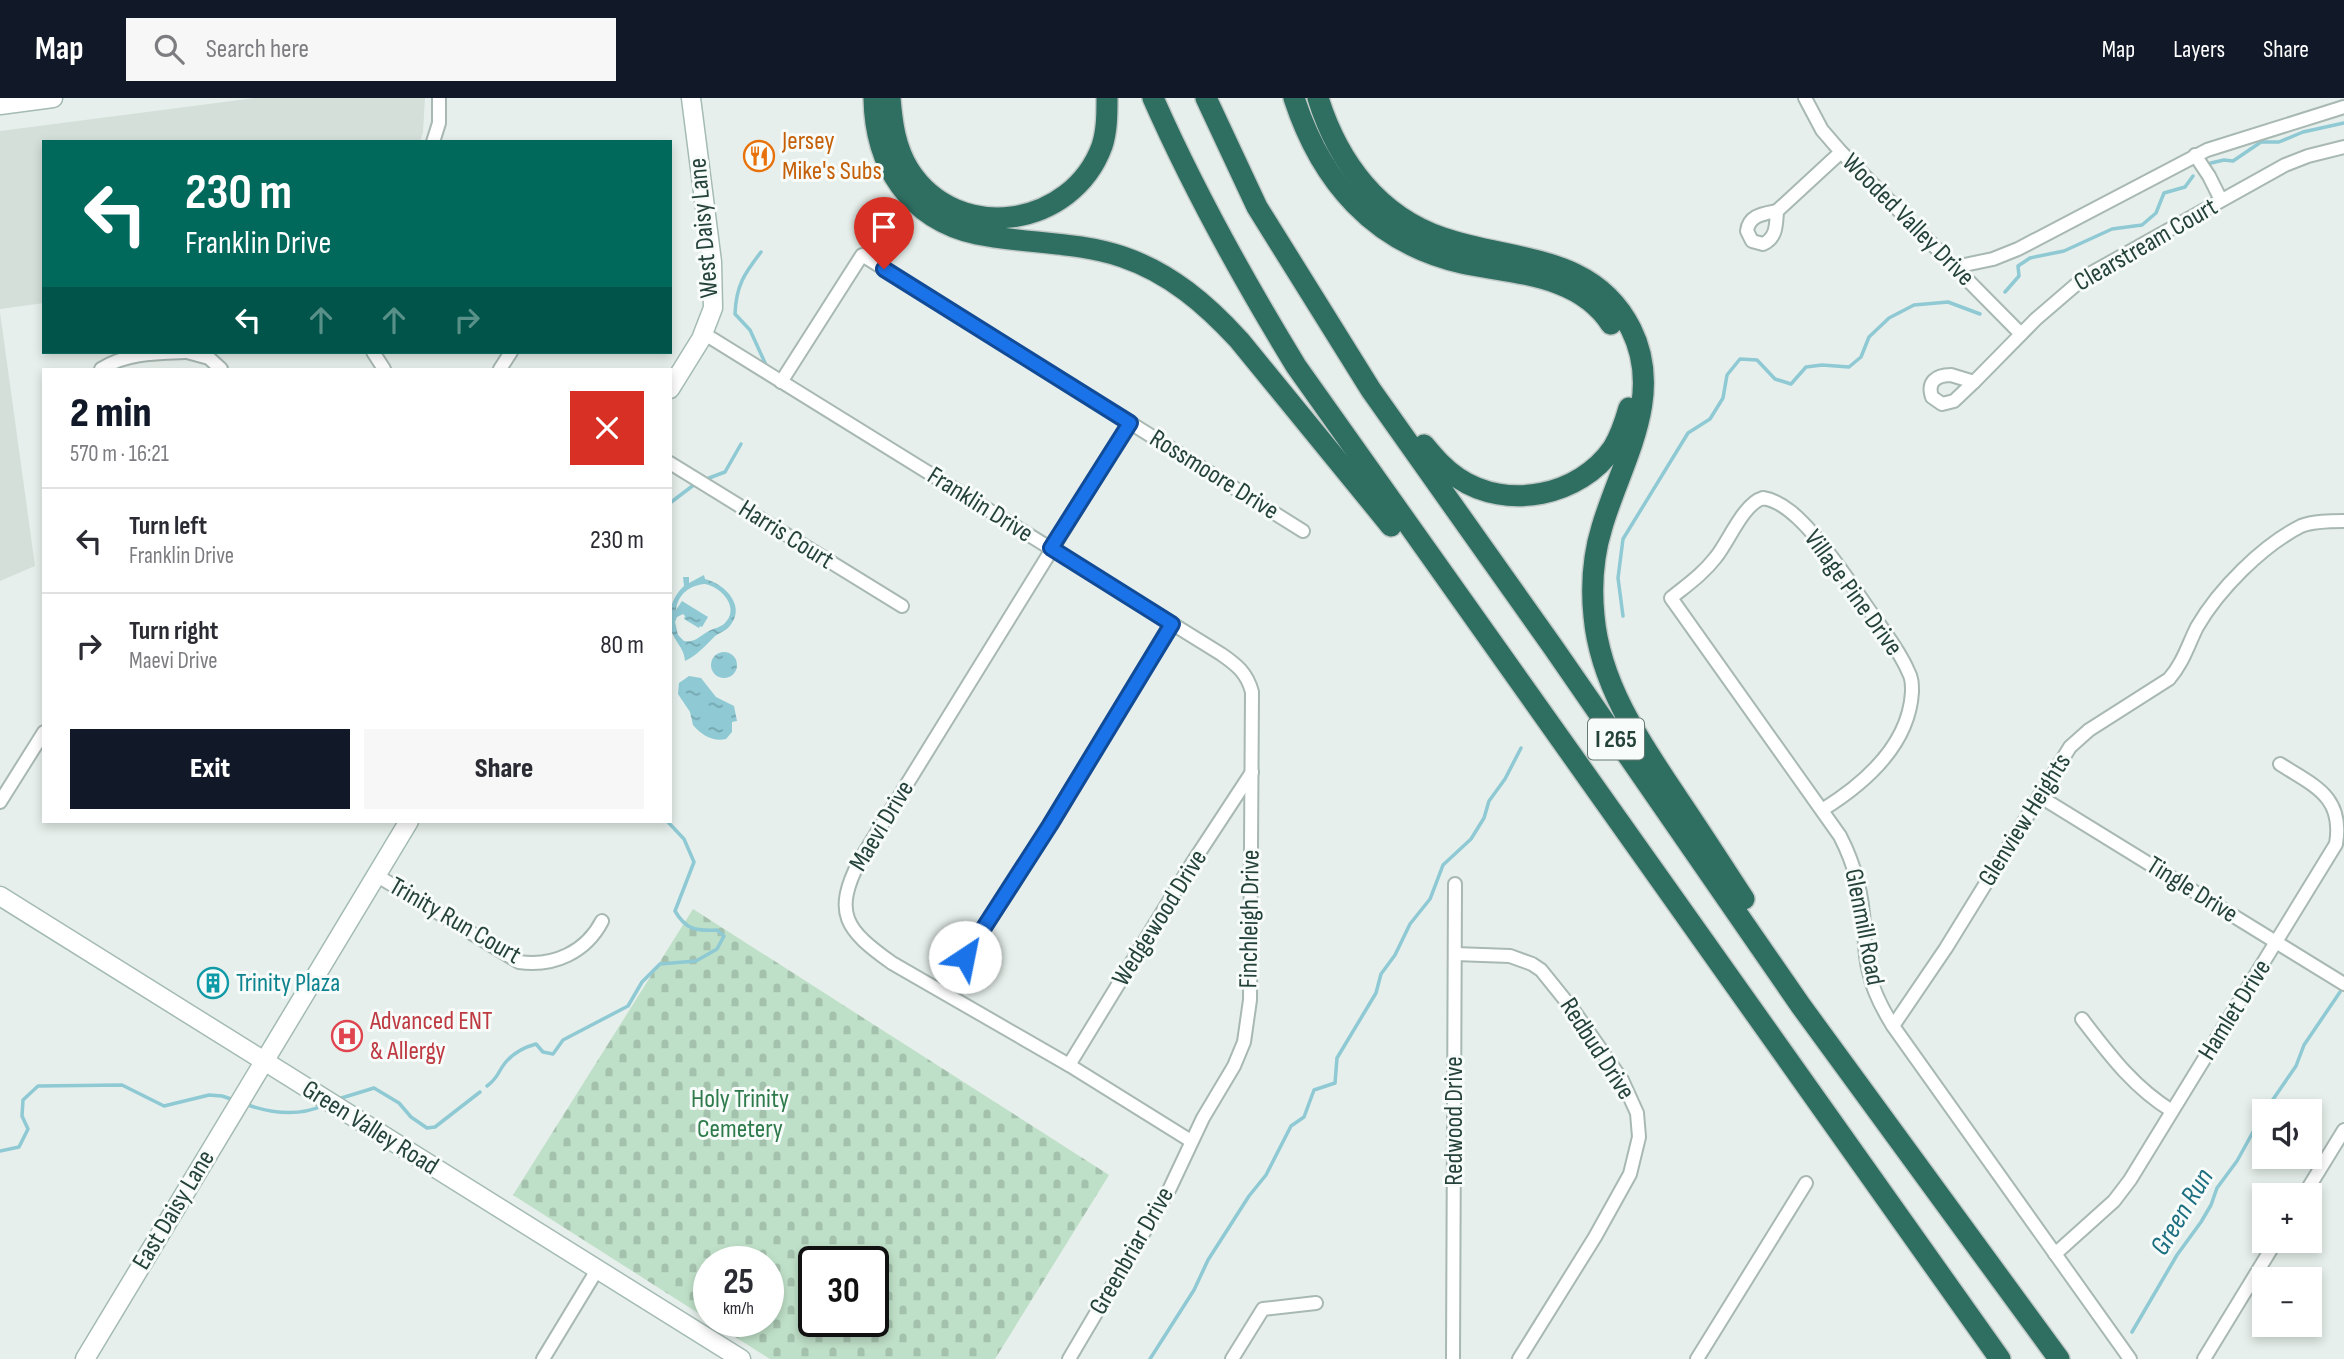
<!DOCTYPE html>
<meta charset="utf-8">
<style>
:root{--surface:#fff;--page:#f7f7f7;--text:#2b2b33;--muted:#7c7c81;--line:#e1e1e2;--accent:#111827}
body{margin:0;font-family:"Sofia Sans Condensed",sans-serif;background:var(--page);color:var(--text);height:100vh;display:flex;flex-direction:column;font-size:26px;white-space:nowrap}
*{box-sizing:border-box;margin:0}
p{font-size:23px;color:var(--muted)}
.icon{flex:none;width:38px;height:38px;fill:none;stroke:currentColor;stroke-width:2;stroke-linecap:round;stroke-linejoin:round}
.map{position:relative;flex:1;overflow:hidden}
.details{position:absolute;left:42px;top:270px;width:630px;height:455px;display:flex;flex-direction:column;background:var(--surface);border-radius:0px;box-shadow:0 4px 10px #0003}
.details>*{flex:none}
.top-card{position:absolute;left:42px;top:42px;width:630px;height:214px;border-radius:0px;box-shadow:0 4px 10px #0003;background:#00695c;color:#fff;overflow:hidden}
.fabs{position:absolute;left:2252px;top:1001px;display:grid;gap:14px}
.fabs a{display:grid;place-items:center;width:70px;height:70px;border-radius:0px;background:var(--surface);box-shadow:0 4px 10px #0003;font-size:35px}
.speed{position:absolute;left:693px;top:1148px;display:flex;gap:14px;font-size:35px;font-weight:700;text-align:center}
.speed>*{display:grid;place-content:center;width:91px;height:91px;border-radius:50%;background:var(--surface);box-shadow:0 4px 10px #0003;line-height:1}
.speed small{font-size:18px;font-weight:400}
.speed .limit{border:4px solid #111;border-radius:10px;background:#fff;color:#111}
.pin{position:absolute;display:grid;place-items:center;width:60px;height:60px;color:#fff;margin:-72px -30px;border-radius:50% 50% 50% 0;rotate:-45deg;box-shadow:0 0 7px #0007}
.pin .icon{rotate:45deg}
.me{position:absolute;width:77px;margin:-38px;rotate:34deg;stroke-linejoin:round;filter:drop-shadow(0 0 5px #0008)}
.turn{display:flex;align-items:center;gap:24px;height:147px;padding:0 28px;font-size:32px}
.turn .icon{width:91px;height:91px;stroke-width:2.5}
.turn b{display:block;font-size:49px;line-height:60px}
.lanes{display:flex;align-items:center;height:66px;padding:0 28px;background:#0003;justify-content:center;gap:35px;direction:ltr}
.lanes .off{opacity:.35}
.round{display:grid;place-items:center;flex:none;width:74px;height:74px;border-radius:0px;background:var(--page)}
.head{display:flex;align-items:center;justify-content:space-between;height:119px;padding:0 28px}
h1{font-size:42px;font-weight:800;line-height:52px;color:var(--accent)}
.action{display:flex;gap:14px;margin-top:auto;padding:14px 28px}
.action a{flex:1;height:80px;border-radius:0px;background:var(--accent);color:#fff;font-size:28px;font-weight:800;line-height:80px;text-align:center}
.action a+a{background:var(--page);color:var(--text)}
ul{padding:0;list-style:none}
li{display:flex;align-items:center;gap:21px;height:105px;padding:0 28px;border-top:2px solid var(--line)}
li div{flex:1}
li b{display:block;font-size:26px}
li em{font-style:normal}
header{display:flex;align-items:center;gap:42px;box-sizing:border-box;height:98px;padding:0 35px;background:var(--accent);color:#fff}
header strong{font-size:33px}
nav{display:flex;gap:38px;margin-inline-start:auto;font-size:24px}
.search{width:490px;height:63px;background:var(--page);display:flex;align-items:center;gap:18px;box-sizing:border-box;padding:0 24px;border-radius:0px;color:var(--muted);font-size:26px}
.map>svg:first-child{display:block}
.built{fill:#d4dfda}
.cemetery{fill:url(#cemetery-stones);fill-rule:evenodd}
.water{fill:url(#water-ripples);fill-rule:evenodd}
.lines{fill:none;stroke-linecap:round;stroke-linejoin:round}
.stream{stroke:#8ec9d4;stroke-width:3.5}
.street-casing{stroke:#a8b8b2;stroke-width:16}
.secondary-casing{stroke:#a4bbb3;stroke-width:21}
.highway-casing{stroke:#c2cac8;stroke-width:24}
.street{stroke:#fff;stroke-width:12}
.secondary{stroke:#fff;stroke-width:18}
.highway{stroke:#2f6f62;stroke-width:21}
.route-casing{stroke:#114b97;stroke-width:18}
.route{stroke:#1a73e8;stroke-width:12}
.labels{text-anchor:middle;dominant-baseline:central;stroke-width:6;stroke-linejoin:round;paint-order:stroke}
.shield{fill:#f7fbf9;stroke:#637a73;stroke-width:2}
.shield-label{font-size:24px;font-weight:bold;fill:#24423a}
.food-label{font-size:26px;fill:#c56008;stroke:#f7fbf9;text-anchor:start}
.street-label{font-size:26px;fill:#24423a;stroke:#f7fbf9}
.culture-label{font-size:26px;fill:#0d838f;stroke:#f7fbf9;text-anchor:start}
.health-label{font-size:26px;fill:#be3a42;stroke:#f7fbf9;text-anchor:start}
.park-label{font-size:26px;fill:#2d7a4b;stroke:#f7fbf9}
.water-label{font-size:28px;font-style:italic;fill:#1c6f80;stroke:#f7fbf9}
</style>
<header>
<strong>Map</strong>
<div class="search"><svg class="icon" aria-label="search" viewBox="0 0 24 24"><circle cx="10" cy="10" r="6"/><path d="M15 15l6 6"/></svg>Search here</div>
<nav><a>Map</a><a>Layers</a><a>Share</a></nav>
</header>
<div class="map">
<svg width="2344" height="1261" viewBox="0 0 2344 1261">
<defs>
<pattern id="cemetery-stones" width="16" height="16" patternUnits="userSpaceOnUse" patternTransform="scale(1.75)"><rect width="16" height="16" fill="#bfe0c8"/><path d="M2 7V4a2 2 0 0 1 4 0v3zM10 15v-3a2 2 0 0 1 4 0v3z" fill="#a4c1ad"/></pattern>
<pattern id="water-ripples" width="26" height="14" patternUnits="userSpaceOnUse" patternTransform="scale(1.75)"><rect width="26" height="14" fill="#8ec9d4"/><path d="M2 4q2-2 4 0t4 0M15 11q2-2 4 0t4 0" fill="none" stroke="#74a5ad"/></pattern>
</defs>
<rect width="100%" height="100%" fill="#e6efeb"/>
<g class="built">
<path d="M255,0H425L423,34L420,44H44V205L0,211V33Z"/>
<path d="M0,214L35,468L0,483Z"/>
</g>
<path class="cemetery" d="M693,811L1109,1077L995,1261H770L710,1223H768V1164H709V1222L513,1097ZM814,1164H873V1223H814Z"/>
<g class="water">
<path d="M704,477L705,481C726,486 748,510 728,530C724,534 718,535 714,539C704,549 697,557 685,563C684,551 678,547 673,537C665,520 671,500 684,488L683,479H689V485ZM705,486C722,489 741,511 724,526C719,530 714,530 709,533C699,538 696,545 684,543L678,537L675,524L677,519L683,516L685,518L684,521L699,530L700,528L702,529L708,519L682,503L676,512C678,496 690,487 705,486Z"/>
<circle cx="724" cy="567" r="13"/>
<path d="M689,578L701,580L716,599L734,608L737,623L732,624V634L726,641C713,644 701,637 693,627L690,614L678,596L679,585Z"/>
</g>
<g class="lines">
<g class="stream">
<path d="M2211,65L2224,62L2233,63L2261,44H2279L2303,34L2344,25"/>
<path d="M761,154C744,176 736,188 735,216L750,232L766,267"/>
<path d="M2005,194L2019,178L2018,168L2030,160L2064,153L2112,131L2142,127L2156,115L2164,95L2185,89L2193,78"/>
<path d="M709,380L725,374L741,346"/>
<path d="M670,405L695,386"/>
<path d="M1623,518L1618,480L1623,441L1688,335L1710,321L1723,300L1727,277L1740,261L1757,262L1775,281L1791,286L1806,269L1822,267L1849,269L1861,259L1869,239L1889,220L1914,207L1948,204L1980,216"/>
<path d="M487,988C499,979 497,975 505,965C513,955 525,949 536,946L543,954L553,956L563,942L628,908L642,884L660,866L696,863L717,851L724,838L717,832C696,833 686,832 675,813L694,764L684,741L667,723"/>
<path d="M335,1002L374,990L399,1005L411,1019L427,1030L435,1029L480,994"/>
<path d="M245,1006C270,1015 297,1019 322,1008"/>
<path d="M2265,1013L2296,968L2304,947L2340,894"/>
<path d="M0,1053L19,1049L28,1031L22,1018L23,1002L38,988L122,987L164,1008L209,997L222,998L234,1002"/>
<path d="M2132,1234L2177,1157L2201,1124L2211,1107L2217,1090L2237,1063L2264,1014"/>
<path d="M1150,1261L1194,1192L1208,1162L1249,1098L1266,1077L1291,1028L1304,1019L1314,992L1335,985L1337,960L1376,895L1381,876L1395,857L1410,826L1430,801L1443,767L1471,741L1484,720L1489,703L1505,681L1521,650"/>
</g>
<g class="street-casing">
<g id="street">
<path d="M1805,0L1822,32L1841,54L2021,236"/>
<path d="M433,44L439,25V0"/>
<path d="M2195,57L2209,78L2221,102"/>
<path d="M1777,113C1776,126 1777,140 1763,146L1752,143L1747,133C1749,117 1763,116 1777,113Z"/>
<path d="M1777,113L1841,54"/>
<path d="M1955,169L1993,161L2018,151L2207,52L2344,9"/>
<path d="M703,235L1221,556C1237,567 1247,575 1252,594L1250,902L1244,944L1234,968L1203,1020L1170,1090L1069,1261"/>
<path d="M187,254L209,260L221,271"/>
<path d="M373,254L384,271"/>
<path d="M101,271C125,255 157,255 185,254"/>
<path d="M500,271L511,254"/>
<path d="M1951,277L1974,284L1954,303L1942,306L1932,299C1927,284 1936,277 1951,277Z"/>
<path d="M781,284L862,157L1303,433"/>
<path d="M1974,284L2036,221L2086,178L2285,67L2308,58L2344,49"/>
<path d="M1130,325L860,762C832,816 846,832 892,865L1069,967L1191,1043"/>
<path d="M670,365L902,508"/>
<path d="M2039,698L2344,886"/>
<path d="M0,704L44,634"/>
<path d="M1822,712C1864,686 1909,647 1912,594C1912,586 1912,580 1908,573C1900,554 1886,536 1874,519C1855,492 1836,462 1814,437C1801,422 1783,403 1763,400C1743,406 1729,443 1716,459C1703,476 1687,487 1671,500L1840,738C1855,767 1863,798 1864,831C1865,846 1865,860 1869,874C1873,894 1883,912 1893,928L2130,1261"/>
<path d="M376,777L519,864C554,869 586,854 602,823"/>
<path d="M1455,856L1510,858L1532,866L1541,872L1574,913L1622,982L1637,1015L1639,1039L1630,1076L1595,1139L1519,1261"/>
<path d="M943,893L1008,794L1172,526"/>
<path d="M2082,921C2109,956 2133,989 2172,1013"/>
<path d="M1893,928L1946,850L2070,649L2089,632L2169,581C2183,565 2188,547 2197,529C2219,491 2262,448 2301,428C2313,423 2331,423 2344,423"/>
<path d="M1069,967L1193,764L1252,674"/>
<path d="M2304,1097L2344,1032"/>
<path d="M2055,1156L2114,1103L2130,1082L2336,746C2344,698 2314,688 2280,666"/>
<path d="M543,1261L597,1172"/>
<path d="M1232,1261L1263,1211L1316,1205"/>
<path d="M1453,1261L1455,786"/>
<path d="M1697,1261L1806,1085"/>
<path d="M2204,1261L2276,1143"/>
</g>
</g>
<g class="secondary-casing">
<g id="secondary">
<path d="M0,7L53,0"/>
<path d="M670,291L701,241L713,210L712,164L691,0"/>
<path d="M0,798L741,1261"/>
<path d="M85,1261L409,723"/>
</g>
</g>
<g class="highway-casing">
<g id="highway">
<path d="M874,0C875,67 909,121 977,136C1025,146 1076,143 1123,159C1170,175 1206,206 1239,242L1391,428"/>
<path d="M890,0C892,25 895,49 909,72C957,147 1072,130 1102,48C1107,33 1107,16 1107,0"/>
<path d="M1153,0C1194,93 1243,181 1296,268L2000,1261"/>
<path d="M1206,0L1257,109L1371,292L1553,549L1801,908L2059,1261"/>
<path d="M1294,0C1321,83 1374,145 1462,165C1514,176 1579,176 1611,226"/>
<path d="M1318,0C1338,64 1378,118 1443,140C1513,164 1593,155 1631,231C1665,299 1621,364 1602,429C1593,458 1591,488 1594,518C1600,586 1640,644 1677,699C1700,733 1722,767 1744,801"/>
<path d="M1424,347C1434,359 1444,371 1458,380C1507,413 1580,398 1613,350C1621,337 1625,324 1629,310"/>
</g>
</g>
<use href="#street" class="street"/>
<use href="#secondary" class="secondary"/>
<use href="#highway" class="highway"/>
</g>
<g class="lines">
<g class="route-casing">
<path id="route" d="M884,171L1130,325L1051,450L1172,526L1050,727L965,859"/>
</g>
<use href="#route" class="route"/>
</g>
<defs>
<g id="restaurant-ring" transform="scale(1.575)"><circle r="9.5" fill="#f7fbf9" stroke="#e8710a" stroke-width="1.5"/><path d="M-5-6h1v4h1v-4h1v4h1v-4h1v5L-1.5 .5V6h-2V.5L-5-1ZM5-6V6H3V1.5H1.5Q1.5-4 5-6Z" fill="#e8710a"/></g>
<g id="building-ring" transform="scale(1.575)"><circle r="9.5" fill="#f7fbf9" stroke="#0f9aa8" stroke-width="1.5"/><path d="M-4-6H4V6H1V3H-1V6H-4ZM-2.5-4.3h1.7v1.8h-1.7ZM.8-4.3h1.7v1.8H.8ZM-2.5-1h1.7V.8h-1.7ZM.8-1h1.7V.8H.8Z" fill="#0f9aa8"/></g>
<g id="hospital-ring" transform="scale(1.575)"><circle r="9.5" fill="#f7fbf9" stroke="#e0444e" stroke-width="1.5"/><path d="M-5-5h3v3.5h4V-5h3V5h-3V1.5h-4V5h-3Z" fill="#e0444e"/></g>
</defs>
<g fill-rule="evenodd">
<use href="#restaurant-ring" x="759" y="58"/>
<use href="#building-ring" x="213" y="885"/>
<use href="#hospital-ring" x="347" y="938"/>
</g>
<g class="labels">
<rect class="shield" x="1588" y="620.5" width="56" height="41" rx="5"/>
<g class="shield-label">
<text x="1616" y="641">I 265</text>
</g>
<g class="food-label">
<text x="782" y="43">Jersey<tspan x="782" dy="30">Mike's Subs</tspan></text>
</g>
<g class="street-label">
<text transform="translate(1908 122) rotate(45)">Wooded Valley Drive</text>
<text transform="translate(704 130) rotate(-95)">West Daisy Lane</text>
<text transform="translate(2146 147) rotate(-30)">Clearstream Court</text>
<text transform="translate(1214 377) rotate(32)">Rossmoore Drive</text>
<text transform="translate(980 407) rotate(32)">Franklin Drive</text>
<text transform="translate(786 437) rotate(32)">Harris Court</text>
<text transform="translate(1853 495) rotate(54)">Village Pine Drive</text>
<text transform="translate(2025 722) rotate(-58)">Glenview Heights</text>
<text transform="translate(882 728) rotate(-59)">Maevi Drive</text>
<text transform="translate(2192 792) rotate(32)">Tingle Drive</text>
<text transform="translate(1160 820) rotate(-58)">Wedgewood Drive</text>
<text transform="translate(1250 821) rotate(-89)">Finchleigh Drive</text>
<text transform="translate(455 823) rotate(30)">Trinity Run Court</text>
<text transform="translate(1864 829) rotate(79)">Glenmill Road</text>
<text transform="translate(2235 912) rotate(-58)">Hamlet Drive</text>
<text transform="translate(1597 951) rotate(57)">Redbud Drive</text>
<text transform="translate(1454 1023) rotate(-90)">Redwood Drive</text>
<text transform="translate(370 1030) rotate(32)">Green Valley Road</text>
<text transform="translate(174 1112) rotate(-59)">East Daisy Lane</text>
<text transform="translate(1132 1153) rotate(-60)">Greenbriar Drive</text>
</g>
<g class="culture-label">
<text x="236" y="885">Trinity Plaza</text>
</g>
<g class="health-label">
<text x="370" y="923">Advanced ENT<tspan x="370" dy="30">&amp; Allergy</tspan></text>
</g>
<g class="park-label">
<text x="740" y="1001">Holy Trinity<tspan x="740" dy="30">Cemetery</tspan></text>
</g>
<g class="water-label">
<text transform="translate(2182 1114) rotate(-59)">Green Run</text>
</g>
</g>
</svg>
<div class="fabs">
<a><svg class="icon" aria-label="sound" viewBox="0 0 24 24"><path d="M4 9h4l5-4v14l-5-4H4zM17 9q2 3 0 6"/></svg></a>
<a>+</a>
<a>−</a>
</div>
<div class="speed"><div>25<small>km/h</small></div><div class="limit">30</div></div>
<div class="pin" style="left:884px;top:171px;background:#d93025"><svg class="icon" aria-label="arrive" viewBox="0 0 24 24"><path d="M6 21V4h12l-3 4 3 4H6"/></svg></div>
<svg class="me" style="left:965px;top:859px" viewBox="-20 -20 40 40"><circle r="19" fill="#fff"/><path d="M0-13L10 11 0 6-10 11z" fill="#1a73e8"/></svg>
<div class="top-card">
<div class="turn"><svg class="icon" aria-label="left" viewBox="0 0 24 24"><path d="M17 20v-9H6M10 6l-5 5 5 5"/></svg><div><b>230 m</b>Franklin Drive</div></div>
<div class="lanes"><svg class="icon" aria-label="left" viewBox="0 0 24 24"><path d="M17 20v-9H6M10 6l-5 5 5 5"/></svg><svg class="icon off" aria-label="ahead" viewBox="0 0 24 24"><path d="M12 20V5M6 11l6-6 6 6"/></svg><svg class="icon off" aria-label="ahead" viewBox="0 0 24 24"><path d="M12 20V5M6 11l6-6 6 6"/></svg><svg class="icon off" aria-label="right" viewBox="0 0 24 24"><path d="M7 20v-9h11M14 6l5 5-5 5"/></svg></div>
</div>
<section class="details">
<div class="head"><div><h1>2 min</h1><p>570 m · 16:21</p></div><a class="round" style="background:#d93025;color:#fff"><svg class="icon" aria-label="close" viewBox="0 0 24 24"><path d="M6 6l12 12M18 6L6 18"/></svg></a></div>
<ul>
<li><svg class="icon" aria-label="left" viewBox="0 0 24 24"><path d="M17 20v-9H6M10 6l-5 5 5 5"/></svg><div><b>Turn left</b><p>Franklin Drive</p></div><em>230 m</em></li>
<li><svg class="icon" aria-label="right" viewBox="0 0 24 24"><path d="M7 20v-9h11M14 6l5 5-5 5"/></svg><div><b>Turn right</b><p>Maevi Drive</p></div><em>80 m</em></li>
</ul>
<div class="action"><a>Exit</a><a>Share</a></div>
</section>
</div>
